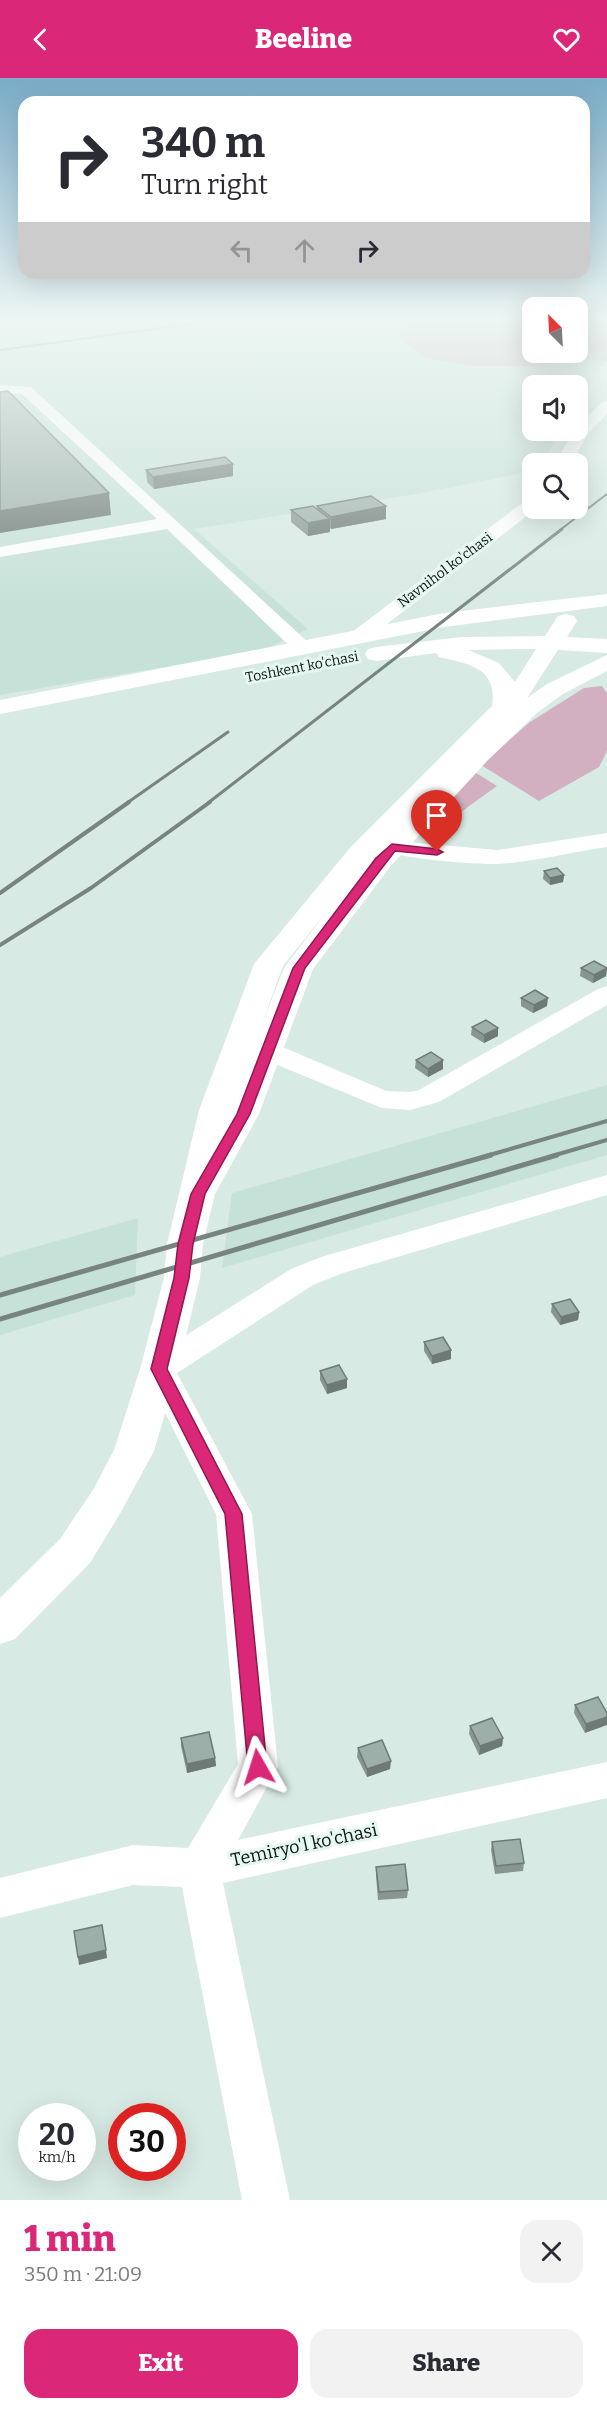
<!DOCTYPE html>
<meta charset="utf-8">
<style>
:root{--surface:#fff;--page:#f2f2f3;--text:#2b2b33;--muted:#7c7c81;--accent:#db2777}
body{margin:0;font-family:Bitter,serif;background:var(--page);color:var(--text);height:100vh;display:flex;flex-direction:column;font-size:22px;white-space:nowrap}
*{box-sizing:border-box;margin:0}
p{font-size:20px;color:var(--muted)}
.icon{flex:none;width:33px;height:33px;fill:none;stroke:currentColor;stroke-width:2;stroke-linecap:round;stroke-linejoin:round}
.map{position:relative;height:2122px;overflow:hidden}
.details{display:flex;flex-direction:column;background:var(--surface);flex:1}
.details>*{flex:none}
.hud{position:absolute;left:18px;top:18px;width:572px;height:183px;border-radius:18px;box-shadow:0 6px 24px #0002;background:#fff;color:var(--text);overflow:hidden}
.needle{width:39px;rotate:336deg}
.fabs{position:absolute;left:522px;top:219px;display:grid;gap:12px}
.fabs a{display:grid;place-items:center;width:66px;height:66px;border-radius:12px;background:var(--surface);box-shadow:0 6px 24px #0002;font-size:30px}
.speed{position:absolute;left:18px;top:2025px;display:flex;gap:12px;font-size:30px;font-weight:700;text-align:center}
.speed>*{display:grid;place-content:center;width:78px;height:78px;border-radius:50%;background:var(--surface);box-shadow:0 6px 24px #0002;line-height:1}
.speed small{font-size:15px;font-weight:400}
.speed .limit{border:9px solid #d22;background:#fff;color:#111}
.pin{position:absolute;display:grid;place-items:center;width:51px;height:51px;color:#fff;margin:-62px -26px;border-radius:50% 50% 50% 0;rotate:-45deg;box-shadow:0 0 6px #0007}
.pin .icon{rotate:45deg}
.me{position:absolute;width:66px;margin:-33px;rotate:354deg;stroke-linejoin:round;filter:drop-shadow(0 0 4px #0008)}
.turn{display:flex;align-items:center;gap:21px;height:126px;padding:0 24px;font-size:27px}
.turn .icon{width:78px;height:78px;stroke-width:2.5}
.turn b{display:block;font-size:42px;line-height:51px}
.lanes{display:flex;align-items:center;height:57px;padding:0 24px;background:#0003;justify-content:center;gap:30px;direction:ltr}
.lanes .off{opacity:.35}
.round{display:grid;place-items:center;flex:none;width:63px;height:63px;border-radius:18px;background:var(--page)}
.headline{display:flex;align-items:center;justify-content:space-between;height:102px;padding:0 24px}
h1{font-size:36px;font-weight:800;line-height:45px;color:var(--accent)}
.cta{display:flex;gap:12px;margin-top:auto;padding:12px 24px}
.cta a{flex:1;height:69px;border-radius:18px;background:var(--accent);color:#fff;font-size:24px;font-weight:800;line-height:69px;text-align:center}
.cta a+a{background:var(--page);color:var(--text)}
header{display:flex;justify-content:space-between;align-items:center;height:78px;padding:0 24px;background:var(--accent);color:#fff;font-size:27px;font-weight:800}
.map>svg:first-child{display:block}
.built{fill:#c6e1d8}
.green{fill:#d3b0c1}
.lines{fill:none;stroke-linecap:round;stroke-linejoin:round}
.minor{fill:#fff;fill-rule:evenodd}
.major{fill:#fff;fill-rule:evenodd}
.rail-far3{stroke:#788480;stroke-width:2}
.rail-far2{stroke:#788480;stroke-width:3}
.rail-far1{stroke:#788480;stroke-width:4}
.rail{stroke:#788480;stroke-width:5}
.wall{fill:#879691}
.shaded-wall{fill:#6e7a76}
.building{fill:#9dafa9;stroke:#6e7a76;stroke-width:1.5}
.route{fill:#db2777;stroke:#8e194d;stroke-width:1.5}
.labels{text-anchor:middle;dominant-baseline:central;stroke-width:6;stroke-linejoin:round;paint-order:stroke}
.far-street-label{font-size:14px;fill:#0f1513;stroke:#e5f7f1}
.near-street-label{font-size:18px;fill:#0f1513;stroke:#e5f7f1}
</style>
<header><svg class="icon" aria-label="back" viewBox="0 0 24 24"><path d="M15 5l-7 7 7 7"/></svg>Beeline<svg class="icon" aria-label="heart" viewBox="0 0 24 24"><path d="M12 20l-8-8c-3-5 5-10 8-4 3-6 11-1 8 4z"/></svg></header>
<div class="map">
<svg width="607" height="2122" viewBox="0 0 607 2122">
<rect width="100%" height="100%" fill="#d8eae4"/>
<g class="built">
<path d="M75,240H175L190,251L272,240H446L411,244L536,288L586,281L606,283L578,325V308H532V352L561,353L542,385L532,386V393L417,416L194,451L308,551L263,572L0,617V250Z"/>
<path d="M607,1007V1077L222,1190L232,1115Z"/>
<path d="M138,1140L135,1217L0,1257V1179Z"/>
</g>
<g class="green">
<path d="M446,240H532V274H578V240H607V283L586,281L536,288H472L425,280L397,260L411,244Z"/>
<path d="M602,608L607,615V673L599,689L539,723L481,687L530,644L584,610Z"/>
<path d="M473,693L497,708L454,739L456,747L452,751H442L432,742Z"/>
</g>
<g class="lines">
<g class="minor">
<path d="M0,307L31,309L310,566L313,570L310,574H296L167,451L0,479V469L157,441L22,316L0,315Z"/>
<path d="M607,323V336L587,357L571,386H555L574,352H578V349L602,324Z"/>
<path d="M532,421V430H537L365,563H351L348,559L351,555L526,422Z"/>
<path d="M607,755V769C572,774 533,784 498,786C476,787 371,779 360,763L364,758L372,756L395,763L498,772Z"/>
<path d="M607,908V927L439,1024L410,1032L382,1030L258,979L255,973L258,967L268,965L278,967L386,1013L410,1014L419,1012L598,911Z"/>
<path d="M607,1097V1117L343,1195L313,1207L177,1295L252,1436L278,1689L238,1762L607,1684V1720L223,1805L290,2122H242L182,1809L133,1807L0,1840V1800L133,1767L188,1770L238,1686L216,1436L143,1291L147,1282L291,1191L321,1179Z"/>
</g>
<g class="major">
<path d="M607,516V528L444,549L0,636V622L444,535Z"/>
<path d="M566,536L574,538L577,543L567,559L607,561V575L558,572L527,620L547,606L607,577V593L563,616L537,635L487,683L390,789L313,891L259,1036L215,1116L203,1166L200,1200L178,1291L154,1373L121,1434L90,1485L15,1561L0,1566V1520L60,1461L93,1412L114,1372L140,1291L164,1200L167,1166L199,1032L254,886L349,771L492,628C498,590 469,586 439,579L436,575L376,583L368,581L365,576L368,571L376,569L462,559L545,558L558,538ZM520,571H536L515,604L499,585L468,572ZM328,832L284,890L260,951L283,888Z"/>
</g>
<g class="rail-far3">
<path d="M0,272L236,240"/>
<path d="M560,452L607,416"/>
</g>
<g class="rail-far2">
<path d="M127,725L228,654"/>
<path d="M208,725L562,451"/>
</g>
<g class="rail-far1">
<path d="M0,815L129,724"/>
<path d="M0,867L91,810L210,724"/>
<path d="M486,1078L607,1043"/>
<path d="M552,1078L607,1062"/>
</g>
<g class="rail">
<path d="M0,1217L491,1077"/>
<path d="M0,1241L557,1077"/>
</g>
</g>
<g class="wall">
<path d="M233,386V398L154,411L147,404L146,392Z"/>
<path d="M317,428H386V441L331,451L330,450V454L308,458L291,444V432L317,431Z"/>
<path d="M544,793L564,797L563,804L550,807L543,801Z"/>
<path d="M581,890H607L606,898L593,905L580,898Z"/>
<path d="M521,920L547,928L533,935L521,928Z"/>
<path d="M472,949L498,950V958L484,965L471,957Z"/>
<path d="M416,982H443V991L428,999L415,990Z"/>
<path d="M552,1226L579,1234L578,1242L560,1247L551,1234Z"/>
<path d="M424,1264L451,1281L432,1286L424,1273Z"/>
<path d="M320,1293L347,1310L327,1316L320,1302Z"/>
<path d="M598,1619L585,1655L574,1635L575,1627Z"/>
<path d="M470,1648L503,1660L502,1668L479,1677L469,1656Z"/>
<path d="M181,1660L215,1680L216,1688L187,1695L181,1668Z"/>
<path d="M358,1670L390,1691L367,1699L357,1679Z"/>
<path d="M492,1764L524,1785L523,1793L495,1796L491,1772Z"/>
<path d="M376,1789L408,1812L407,1820L378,1822L376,1797Z"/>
</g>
<g class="shaded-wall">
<path d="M233,386V398L154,411L153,399Z"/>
<path d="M109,415L111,437L0,455V433Z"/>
<path d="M386,428V441L331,451V439Z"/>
<path d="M330,441V454L308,458V445Z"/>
<path d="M564,797L563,804L550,807V800Z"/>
<path d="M607,890L606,898L593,905L594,897Z"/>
<path d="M548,920L547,928L533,935L534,927Z"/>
<path d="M498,950V958L484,965V957Z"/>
<path d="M443,982V991L428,999V991Z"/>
<path d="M579,1234L578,1242L560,1247L561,1239Z"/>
<path d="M451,1272V1281L432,1286V1278Z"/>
<path d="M347,1301V1310L327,1316V1307Z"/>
<path d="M607,1639V1647L585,1655L586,1646Z"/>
<path d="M503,1660L502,1668L479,1677L480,1668Z"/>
<path d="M215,1680L216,1688L187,1695V1686Z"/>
<path d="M391,1683L390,1691L367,1699V1691Z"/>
<path d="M106,1872L107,1880L79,1887L78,1879Z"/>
</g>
<g class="building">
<path d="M8,313L109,415L0,433V314Z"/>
<path d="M225,379L233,386L153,399L146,392Z"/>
<path d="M371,418L386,428L331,439L317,428Z"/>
<path d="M313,428L330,441L308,445L291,432Z"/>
<path d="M557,790L564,797L550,800L544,793Z"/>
<path d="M594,883L607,890L594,897L581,890Z"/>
<path d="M535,912L548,920L534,927L521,920Z"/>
<path d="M486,942L498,950L484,957L472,949Z"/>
<path d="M431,974L443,982L428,991L416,982Z"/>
<path d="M570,1221L579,1234L561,1239L552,1226Z"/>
<path d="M443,1259L451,1272L432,1278L424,1264Z"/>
<path d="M339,1287L347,1301L327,1307L320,1293Z"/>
<path d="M598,1619L607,1635V1639L586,1646L575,1627Z"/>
<path d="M492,1640L503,1660L480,1668L470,1648Z"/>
<path d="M209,1654L215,1680L187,1686L181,1660Z"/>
<path d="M382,1662L391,1683L367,1691L358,1670Z"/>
<path d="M520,1761L524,1785L496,1788L492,1764Z"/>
<path d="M405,1786L408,1812L379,1814L376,1789Z"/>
<path d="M102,1847L106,1872L78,1879L74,1853Z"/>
</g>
<linearGradient id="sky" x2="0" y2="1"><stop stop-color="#79acc6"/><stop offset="0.45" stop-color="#edf6f3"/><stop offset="1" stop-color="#edf6f3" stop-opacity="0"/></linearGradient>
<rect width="607" height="537" fill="url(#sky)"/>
<path class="route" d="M392,766L437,771L443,774L437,777L395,773L305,890L250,1036L205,1116L193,1166L189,1200L167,1291L242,1436L267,1689L265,1695L258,1698L251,1695L248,1689L225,1436L151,1291L174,1200L178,1166L191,1116L237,1036L293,890L376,780Z"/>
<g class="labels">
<g class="far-street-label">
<text transform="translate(445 492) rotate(-37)">Navnihol ko'chasi</text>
<text transform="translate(302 589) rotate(-11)">Toshkent ko'chasi</text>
</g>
<g class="near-street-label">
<text transform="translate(304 1767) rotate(-12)">Temiryo'l ko'chasi</text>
</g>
</g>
</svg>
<div class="fabs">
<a><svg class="needle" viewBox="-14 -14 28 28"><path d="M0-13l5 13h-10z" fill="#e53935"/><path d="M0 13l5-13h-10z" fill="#7c7c81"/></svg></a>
<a><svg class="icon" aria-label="sound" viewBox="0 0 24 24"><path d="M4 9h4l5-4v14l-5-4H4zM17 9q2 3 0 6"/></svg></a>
<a><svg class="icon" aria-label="search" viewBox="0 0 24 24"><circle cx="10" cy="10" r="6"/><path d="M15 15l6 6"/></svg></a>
</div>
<div class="speed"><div>20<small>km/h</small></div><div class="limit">30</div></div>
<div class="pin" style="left:437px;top:774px;background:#d93025"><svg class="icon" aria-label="arrive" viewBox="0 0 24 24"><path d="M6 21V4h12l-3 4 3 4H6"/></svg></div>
<svg class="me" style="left:258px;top:1689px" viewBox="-20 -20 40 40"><path d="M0-17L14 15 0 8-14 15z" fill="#db2777" stroke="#fff" stroke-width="4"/></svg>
<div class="hud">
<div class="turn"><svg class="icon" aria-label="right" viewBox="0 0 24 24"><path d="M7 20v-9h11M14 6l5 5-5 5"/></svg><div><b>340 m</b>Turn right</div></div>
<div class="lanes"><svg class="icon off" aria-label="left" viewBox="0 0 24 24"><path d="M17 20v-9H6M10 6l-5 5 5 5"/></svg><svg class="icon off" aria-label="ahead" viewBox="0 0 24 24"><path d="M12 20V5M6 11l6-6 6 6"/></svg><svg class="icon" aria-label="right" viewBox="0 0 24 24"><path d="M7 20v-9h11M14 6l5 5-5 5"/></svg></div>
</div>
</div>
<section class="details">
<div class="headline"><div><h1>1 min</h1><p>350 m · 21:09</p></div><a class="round"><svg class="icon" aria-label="close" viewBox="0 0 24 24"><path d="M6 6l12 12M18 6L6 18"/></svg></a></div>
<div class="cta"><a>Exit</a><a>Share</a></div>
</section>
